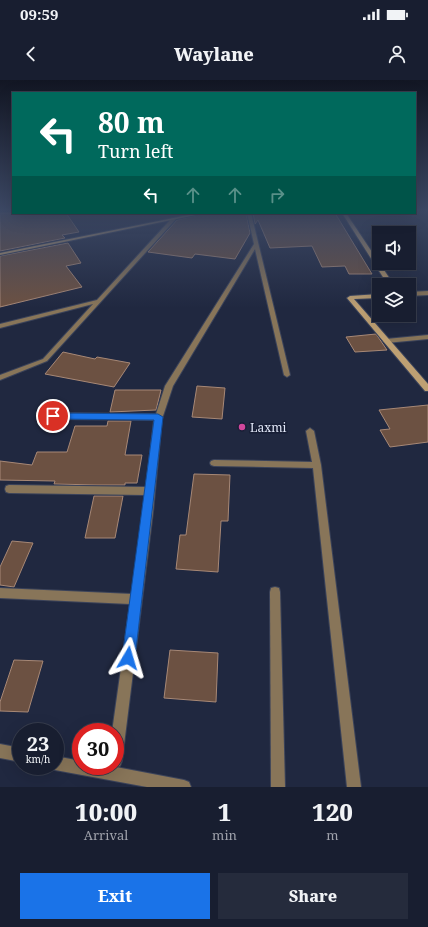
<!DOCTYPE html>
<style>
:root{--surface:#181e30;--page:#252b3c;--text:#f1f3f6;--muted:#9fa2ab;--line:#363c4c;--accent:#1a73e8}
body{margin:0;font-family:"Noto Serif",serif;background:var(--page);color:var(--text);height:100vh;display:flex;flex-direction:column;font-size:15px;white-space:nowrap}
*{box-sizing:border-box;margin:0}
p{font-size:13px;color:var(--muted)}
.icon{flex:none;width:22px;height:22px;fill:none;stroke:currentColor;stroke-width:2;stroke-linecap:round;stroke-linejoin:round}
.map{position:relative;height:707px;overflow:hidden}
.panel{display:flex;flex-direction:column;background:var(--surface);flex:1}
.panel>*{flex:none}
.banner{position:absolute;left:12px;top:12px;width:404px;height:122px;border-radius:0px;box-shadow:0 4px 16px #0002,0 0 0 1px var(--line);background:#00695c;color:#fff;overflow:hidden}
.buttons{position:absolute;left:372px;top:146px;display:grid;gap:8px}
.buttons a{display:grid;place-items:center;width:44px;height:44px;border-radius:0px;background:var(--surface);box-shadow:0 4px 16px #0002,0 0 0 1px var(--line);font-size:20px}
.speed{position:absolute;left:12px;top:643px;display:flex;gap:8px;font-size:20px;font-weight:700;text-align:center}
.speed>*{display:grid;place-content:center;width:52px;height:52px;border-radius:50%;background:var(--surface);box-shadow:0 4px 16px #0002,0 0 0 1px var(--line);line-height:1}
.speed small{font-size:10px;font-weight:400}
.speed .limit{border:6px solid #d22;background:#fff;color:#111}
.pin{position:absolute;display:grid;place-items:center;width:34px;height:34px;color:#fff;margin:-17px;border:2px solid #fff;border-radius:50%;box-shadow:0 1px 4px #0007}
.me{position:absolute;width:44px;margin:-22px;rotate:7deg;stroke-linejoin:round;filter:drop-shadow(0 0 3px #0008)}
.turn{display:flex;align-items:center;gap:14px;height:84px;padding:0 20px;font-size:18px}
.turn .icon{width:52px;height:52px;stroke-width:2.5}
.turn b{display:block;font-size:28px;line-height:34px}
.lanes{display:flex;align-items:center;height:38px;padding:0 20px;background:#0003;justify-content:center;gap:20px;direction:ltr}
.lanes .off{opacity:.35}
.eta{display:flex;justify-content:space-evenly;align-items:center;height:68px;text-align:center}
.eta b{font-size:24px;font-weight:800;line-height:28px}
.primary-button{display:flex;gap:8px;margin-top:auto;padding:8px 20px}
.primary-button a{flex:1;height:46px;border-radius:0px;background:var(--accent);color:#fff;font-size:16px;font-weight:800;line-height:46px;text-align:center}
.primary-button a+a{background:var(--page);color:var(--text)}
.status{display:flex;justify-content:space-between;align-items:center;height:28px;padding:0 20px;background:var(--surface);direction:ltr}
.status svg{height:11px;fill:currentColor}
header{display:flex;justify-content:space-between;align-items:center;height:52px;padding:0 20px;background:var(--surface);font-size:18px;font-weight:800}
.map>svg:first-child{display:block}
.building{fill:#6c5142;stroke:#a78876}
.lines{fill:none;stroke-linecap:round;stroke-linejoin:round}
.street-casing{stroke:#3b435a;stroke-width:2}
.secondary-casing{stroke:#3b435a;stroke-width:2}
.street{fill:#887559;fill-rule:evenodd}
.secondary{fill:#bea073;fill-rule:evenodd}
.route{fill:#1a73e8;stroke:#114b97}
.hotel-dot{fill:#d1479c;stroke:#171e35;stroke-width:1.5}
.labels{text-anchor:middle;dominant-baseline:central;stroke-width:3;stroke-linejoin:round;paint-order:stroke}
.poi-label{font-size:12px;fill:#e2e8f8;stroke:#171e35;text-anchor:start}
</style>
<div class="status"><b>09:59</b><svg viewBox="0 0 49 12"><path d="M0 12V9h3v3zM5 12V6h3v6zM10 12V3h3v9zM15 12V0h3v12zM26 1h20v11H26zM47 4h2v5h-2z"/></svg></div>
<header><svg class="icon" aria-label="back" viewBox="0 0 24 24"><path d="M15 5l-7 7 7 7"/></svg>Waylane<svg class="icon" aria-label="person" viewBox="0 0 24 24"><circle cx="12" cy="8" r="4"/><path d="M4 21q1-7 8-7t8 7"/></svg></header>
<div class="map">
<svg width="428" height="707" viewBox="0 0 428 707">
<rect width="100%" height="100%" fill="#202840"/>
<g class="building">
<path d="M0,133H66L79,152L62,155L65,158L0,171Z"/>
<path d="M207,133H246L250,153L235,179L195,174L192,178L148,172L177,140Z"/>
<path d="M253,133H335L372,194H349L345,186L322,187L312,166L270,168L258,140L255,144Z"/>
<path d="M68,163L81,183L66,186L82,207L0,227V176Z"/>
<path d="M376,254L387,270L355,272L346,257Z"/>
<path d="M63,272L95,279L97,277L130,283L114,307L45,294Z"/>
<path d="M197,306L225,308L222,339L192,337Z"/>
<path d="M115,310H161L156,330L110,332Z"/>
<path d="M428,325V362L390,367L380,350L390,349L379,330Z"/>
<path d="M108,341H131L125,375H142L137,403H125V405H97L54,404L55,401L0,400V381L32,385L37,372H67L75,346H107Z"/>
<path d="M194,394L230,395L228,441H221L218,492L176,489L180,455H186Z"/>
<path d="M94,416H123L115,458H85Z"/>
<path d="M12,461L33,463L14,507L0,505V487Z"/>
<path d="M170,570L218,573L216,622L164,618Z"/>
<path d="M14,580L43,581L28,632L0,631V622Z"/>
</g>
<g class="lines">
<g class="street-casing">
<g id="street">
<path d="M247,133H251L290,295L287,297L284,295L255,169L173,306L162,339L153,432L122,681L120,686L116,687L184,700L189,702L191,707H147L55,690L50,688L49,686H55V676L81,681V686H115V652H112L130,524L0,518V508L132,514L145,415L9,413L6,412L5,409L6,406L9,405L146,407L154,340L53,339L49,336L53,333L156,334L165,306L254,164Z"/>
<path d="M172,138L176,139L47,281L0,300V295L43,279L93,224L0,248V244L97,220Z"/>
<path d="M428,211V215L409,216V212Z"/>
<path d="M428,255V259L386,263L383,261L386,259Z"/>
<path d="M310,348L314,351L321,385L361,707H347L313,388L214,386L211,385L210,383L211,381L214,380L312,382L306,351Z"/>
<path d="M275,507L279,508L280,512L285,707H271L270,512L271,508Z"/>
<path d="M0,664L21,668V682L0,678Z"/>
</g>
</g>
<g class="secondary-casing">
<g id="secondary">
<path d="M198,133H206L0,175V173Z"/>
<path d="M342,133H346L394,205H388Z"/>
<path d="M379,214V218L354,219L428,304V311H425L347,218L350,216Z"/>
</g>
</g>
<use href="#street" class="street"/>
<use href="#secondary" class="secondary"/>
</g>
<linearGradient id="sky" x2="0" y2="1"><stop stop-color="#121623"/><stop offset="0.57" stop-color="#3c4864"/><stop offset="1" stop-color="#3c4864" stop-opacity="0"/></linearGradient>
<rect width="428" height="228" fill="url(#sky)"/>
<path class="route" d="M53,333L158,334L163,337L135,578L133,583L128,585L124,583L122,578L154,340L53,339L48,336Z"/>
<circle class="hotel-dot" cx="242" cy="347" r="4"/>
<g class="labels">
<g class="poi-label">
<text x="250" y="347">Laxmi</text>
</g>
</g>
</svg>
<div class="buttons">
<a><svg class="icon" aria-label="sound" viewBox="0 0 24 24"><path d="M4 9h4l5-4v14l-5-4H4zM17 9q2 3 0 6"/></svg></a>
<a><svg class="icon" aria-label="layers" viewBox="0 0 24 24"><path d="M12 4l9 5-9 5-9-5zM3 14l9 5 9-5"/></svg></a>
</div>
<div class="speed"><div>23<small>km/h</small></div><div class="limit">30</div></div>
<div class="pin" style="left:53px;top:336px;background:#d93025"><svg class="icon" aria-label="arrive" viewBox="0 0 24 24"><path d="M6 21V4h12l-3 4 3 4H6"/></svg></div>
<svg class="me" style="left:128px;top:578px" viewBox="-20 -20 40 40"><path d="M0-17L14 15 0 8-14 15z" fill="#1a73e8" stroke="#fff" stroke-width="4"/></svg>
<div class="banner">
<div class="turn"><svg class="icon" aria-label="left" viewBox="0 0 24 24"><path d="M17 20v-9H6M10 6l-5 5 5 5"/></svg><div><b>80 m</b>Turn left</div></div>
<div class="lanes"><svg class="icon" aria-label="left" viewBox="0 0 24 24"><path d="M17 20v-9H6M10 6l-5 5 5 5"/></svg><svg class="icon off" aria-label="ahead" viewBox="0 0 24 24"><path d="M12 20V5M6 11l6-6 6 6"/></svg><svg class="icon off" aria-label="ahead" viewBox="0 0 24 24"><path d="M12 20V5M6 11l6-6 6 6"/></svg><svg class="icon off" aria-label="right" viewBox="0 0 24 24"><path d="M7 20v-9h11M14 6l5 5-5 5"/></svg></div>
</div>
</div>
<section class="panel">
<div class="eta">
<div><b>10:00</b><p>Arrival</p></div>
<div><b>1</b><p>min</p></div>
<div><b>120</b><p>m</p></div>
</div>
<div class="primary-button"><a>Exit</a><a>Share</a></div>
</section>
